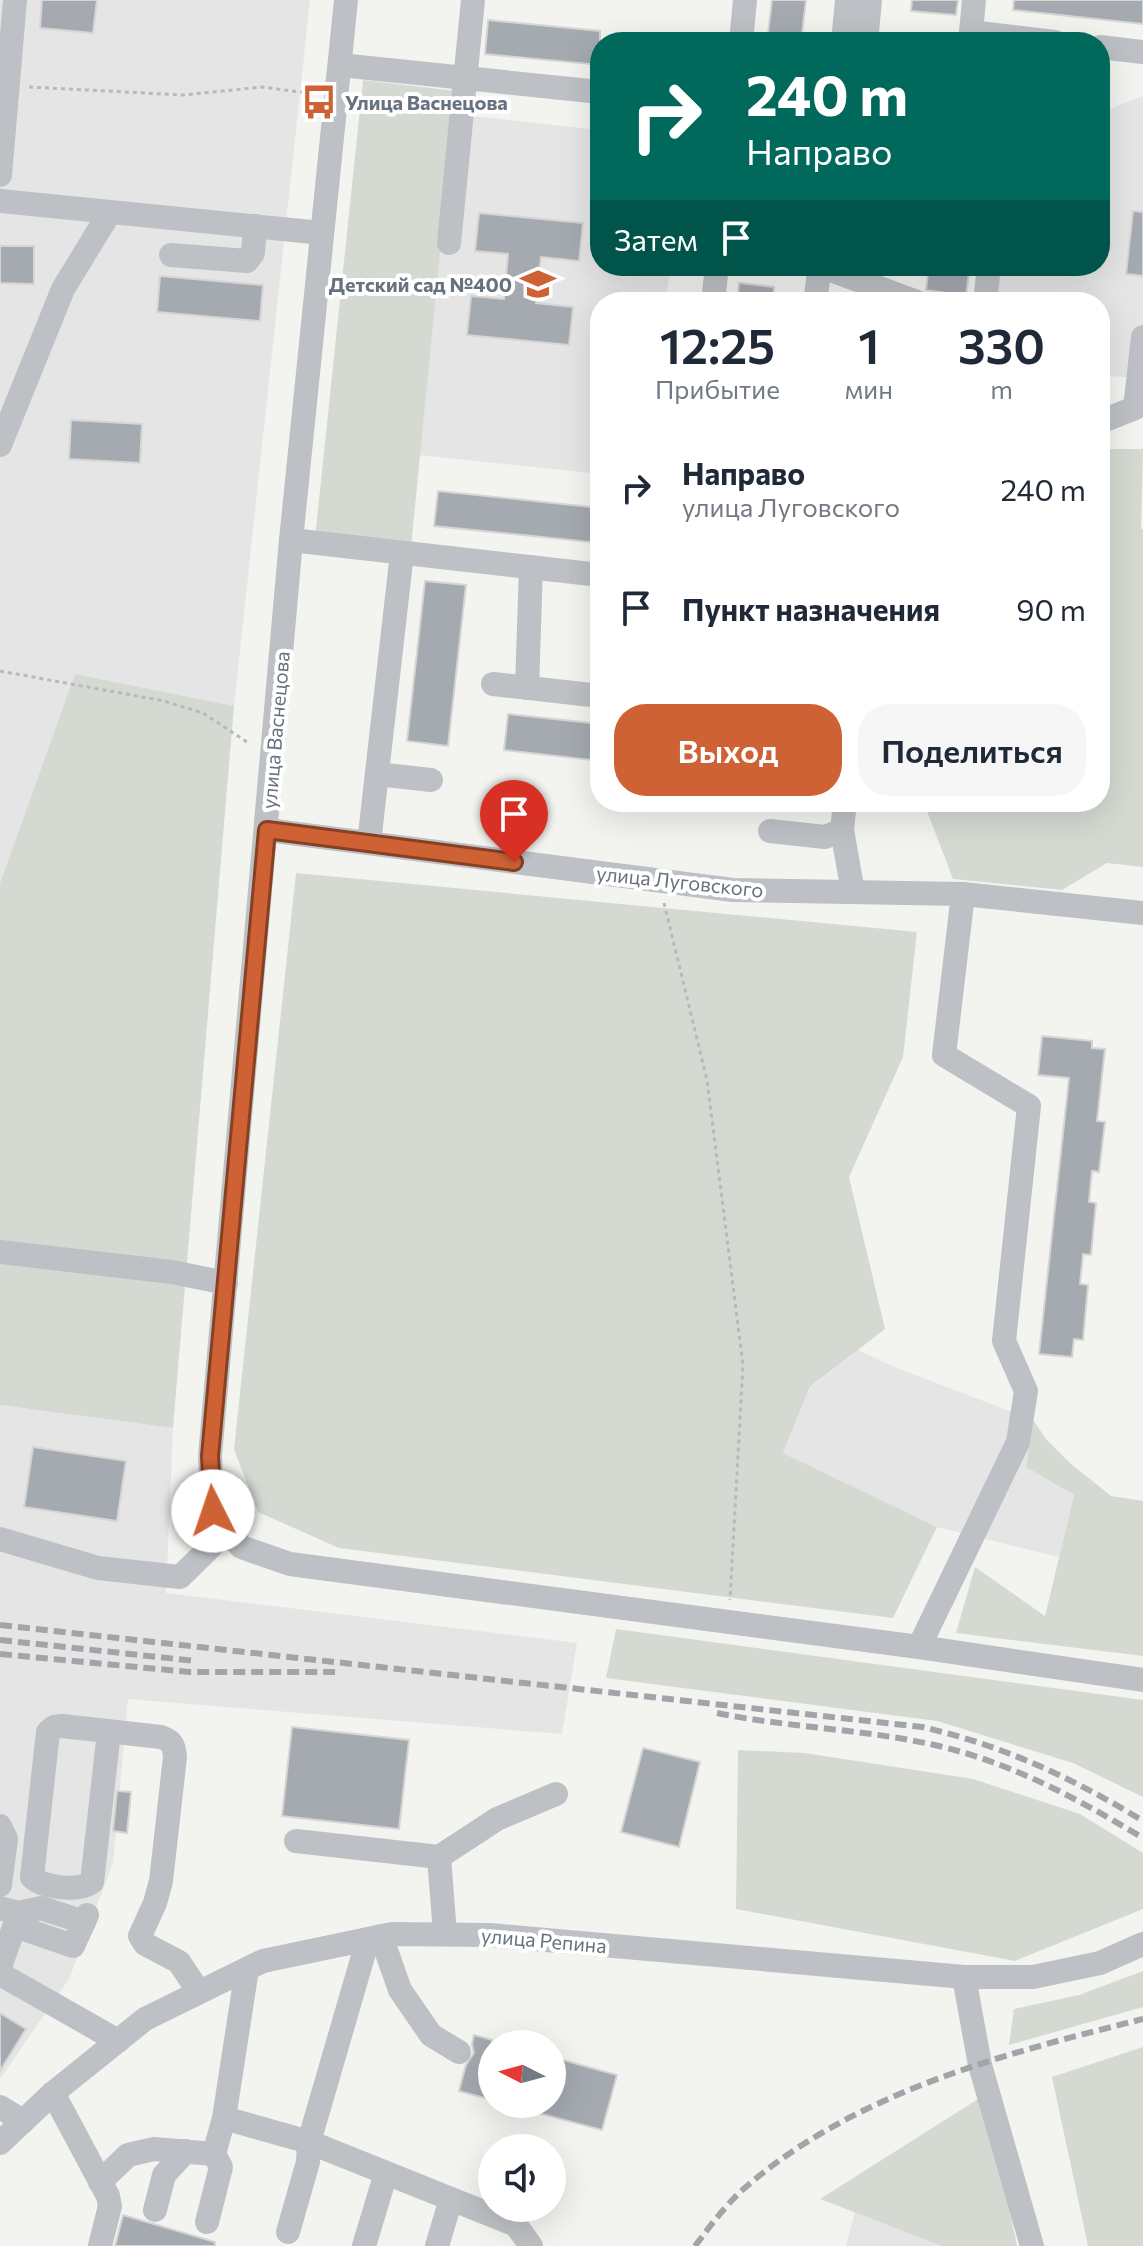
<!DOCTYPE html>
<html lang="ru">
<meta charset="utf-8">
<style>
:root{--surface:#fff;--page:#f6f6f7;--text:#1f2937;--muted:#747a83;--accent:#cf6235}
body{margin:0;font-family:Commissioner,sans-serif;background:var(--page);color:var(--text);height:100vh;display:flex;flex-direction:column;font-size:30px;white-space:nowrap}
*{box-sizing:border-box;margin:0}
p{font-size:26px;color:var(--muted)}
.icon{flex:none;width:44px;height:44px;fill:none;stroke:currentColor;stroke-width:2;stroke-linecap:round;stroke-linejoin:round}
.map{position:relative;flex:1;overflow:hidden}
.details{position:absolute;left:590px;top:292px;width:520px;height:520px;display:flex;flex-direction:column;background:var(--surface);border-radius:32px;box-shadow:0 8px 32px #0002}
.details>*{flex:none}
.hud{position:absolute;left:590px;top:32px;width:520px;height:244px;border-radius:32px;box-shadow:0 8px 32px #0002;background:#00695c;color:#fff;overflow:hidden}
.needle{width:52px;rotate:276deg}
.fabs{position:absolute;left:478px;top:2030px;display:grid;gap:16px}
.fabs a{display:grid;place-items:center;width:88px;height:88px;border-radius:50%;background:var(--surface);box-shadow:0 8px 32px #0002;font-size:40px}
.pin{position:absolute;display:grid;place-items:center;width:68px;height:68px;color:#fff;margin:-82px -34px;border-radius:50% 50% 50% 0;rotate:-45deg;box-shadow:0 0 8px #0007}
.pin .icon{rotate:45deg}
.me{position:absolute;width:88px;margin:-44px;rotate:356deg;stroke-linejoin:round;filter:drop-shadow(0 0 6px #0008)}
.turn{display:flex;align-items:center;gap:28px;height:168px;padding:0 24px;font-size:36px}
.turn .icon{width:104px;height:104px;stroke-width:2.5}
.turn b{display:block;font-size:56px;line-height:68px}
.then{display:flex;align-items:center;height:76px;padding:0 24px;background:#0003;gap:16px;font-size:30px}
.eta{display:flex;justify-content:space-evenly;align-items:center;height:136px;text-align:center}
.eta b{font-size:48px;font-weight:600;line-height:56px}
.action{display:flex;gap:16px;margin-top:auto;padding:16px 24px}
.action a{flex:1;height:92px;border-radius:32px;background:var(--accent);color:#fff;font-size:32px;font-weight:600;line-height:92px;text-align:center}
.action a+a{background:var(--page);color:var(--text)}
ul{padding:0;list-style:none}
li{display:flex;align-items:center;gap:24px;height:120px;padding:0 24px}
li div{flex:1}
li b{display:block;font-size:30px}
li em{font-style:normal}
.map>svg:first-child{display:block}
.built{fill:#e4e5e4}
.green{fill:#d4dad2}
.building{fill:#a4aab0;stroke:#d5d5d3;stroke-width:2}
.lines{fill:none;stroke-linecap:round;stroke-linejoin:round}
.path{stroke:#b7b9bc;stroke-width:3;stroke-dasharray:4 4;stroke-linecap:butt}
.minor{stroke:#bdc0c4;stroke-width:24}
.rail{stroke:#a1a5aa;stroke-width:6;stroke-dasharray:12 6;stroke-linecap:butt}
.route-casing{stroke:#874022;stroke-width:20}
.route{stroke:#cf6235;stroke-width:14}
.labels{text-anchor:middle;dominant-baseline:central;stroke-width:8;stroke-linejoin:round;paint-order:stroke}
.poi-label{font-size:20px;font-weight:bold;fill:#66727e;stroke:#fff;text-anchor:start}
.street-label{font-size:20px;fill:#66727e;stroke:#fff}
</style>
<div class="map">
<svg width="1143" height="2246" viewBox="0 0 1143 2246">
<rect width="100%" height="100%" fill="#f3f4f0"/>
<g class="built">
<path d="M0,0H310L234,706L75,674L0,883Z"/>
<path d="M1143,96V379L1100,375V302H996L1000,266H1100V113Z"/>
<path d="M426,111L600,130V266H670L666,302H600V474L390,452Z"/>
<path d="M858,1350L897,1368L1033,1420L1026,1467L1074,1495L1059,1557L937,1527L783,1453L810,1388Z"/>
<path d="M0,1405L173,1428L166,1593L577,1643L562,1734L128,1699L113,1863L69,1979L0,2079Z"/>
<path d="M855,2212L942,2246H846Z"/>
</g>
<g class="green">
<path d="M363,80L456,91L411,547L315,538Z"/>
<path d="M1100,449H1143L1141,529H1143V867L1107,863L1062,890L953,879L927,811L928,802H1100Z"/>
<path d="M75,674L234,706L173,1428L0,1405V883Z"/>
<path d="M296,873L917,932L903,1057L849,1177L885,1329L810,1387L783,1453L937,1527L893,1618L339,1548L258,1512L234,1449Z"/>
<path d="M1033,1420L1047,1440L1070,1463L1111,1496L1143,1501V1656L956,1633L975,1567L1045,1616L1074,1495L1026,1467Z"/>
<path d="M616,1629L1143,1700V1797L1073,1763L937,1721L606,1678Z"/>
<path d="M738,1750L805,1753L973,1779L1080,1814L1143,1853V1909L1015,1961L736,1909Z"/>
<path d="M1143,1971V2007L1009,2045L1014,2009L1079,1995Z"/>
<path d="M1143,2047V2246H1088L1052,2077Z"/>
<path d="M986,2094L1017,2246H942L820,2199Z"/>
</g>
<g class="building">
<path d="M42,0H97L93,33L40,28Z"/>
<path d="M772,0H806L801,42H767Z"/>
<path d="M912,0H958L956,15L911,11Z"/>
<path d="M1014,0H1143V24L1013,10Z"/>
<path d="M488,20L600,31V65L485,54Z"/>
<path d="M1133,211L1143,212V276L1126,274Z"/>
<path d="M479,213L583,223L579,261L541,257L536,303L573,307L569,345L467,335L471,296L504,299L508,254L475,251Z"/>
<path d="M0,246H34V284L0,283Z"/>
<path d="M929,266H970L966,296L926,290Z"/>
<path d="M160,276L263,285L260,321L157,312Z"/>
<path d="M739,283L774,287L773,302H737Z"/>
<path d="M71,420L142,424L140,463L69,459Z"/>
<path d="M438,491L600,508V543L434,526Z"/>
<path d="M425,581L466,585L448,746L407,741Z"/>
<path d="M508,714L600,724V761L504,750Z"/>
<path d="M1042,1036L1092,1041V1048L1105,1049L1097,1121L1105,1122L1099,1172L1092,1171L1089,1202L1096,1203L1091,1255L1083,1254L1080,1284L1088,1285L1083,1340L1074,1339L1072,1357L1039,1354L1069,1078L1038,1075Z"/>
<path d="M33,1447L126,1461L117,1521L24,1507Z"/>
<path d="M292,1727L409,1740L399,1829L282,1816Z"/>
<path d="M643,1748L700,1762L679,1847L621,1832Z"/>
<path d="M117,1791L131,1792L127,1833L113,1831Z"/>
<path d="M0,2013L26,2029L0,2071Z"/>
<path d="M474,2035L492,2040V2100L459,2091L466,2065L474,2053L472,2044Z"/>
<path d="M552,2057L617,2075L602,2130L523,2109V2104H552Z"/>
<path d="M123,2215L215,2242V2246H115Z"/>
</g>
<g class="lines">
<g class="path">
<path d="M29,87L183,95L262,87L316,94"/>
<path d="M0,671L164,701L203,713L250,744"/>
<path d="M664,903L707,1080L743,1365L730,1600"/>
</g>
<g class="minor">
<path d="M346,0L291,540L210,1456L213,1511L241,1547L290,1564L919,1647L1143,1680"/>
<path d="M974,0L971,32L1055,42"/>
<path d="M741,42L745,0"/>
<path d="M843,42L847,0"/>
<path d="M866,42L870,0"/>
<path d="M1100,47L1143,52"/>
<path d="M340,65L600,92"/>
<path d="M0,175L15,0"/>
<path d="M0,201L322,233"/>
<path d="M449,243L473,0"/>
<path d="M171,255L247,261L253,253L255,226"/>
<path d="M820,266L917,302"/>
<path d="M713,302L717,266"/>
<path d="M815,302L820,266"/>
<path d="M985,302L989,266"/>
<path d="M1100,422L1135,408L1143,337"/>
<path d="M0,445L63,289L110,212"/>
<path d="M291,540L600,575"/>
<path d="M493,684L600,696"/>
<path d="M527,688L531,567"/>
<path d="M377,774L431,780"/>
<path d="M845,802L842,830L853,892"/>
<path d="M267,830L733,890L963,894L1143,913"/>
<path d="M770,831L825,837L842,830"/>
<path d="M369,843L402,553"/>
<path d="M0,1252L172,1272L226,1283"/>
<path d="M0,1539L98,1568L180,1577L228,1530"/>
<path d="M919,1647L1018,1442L1026,1391L1004,1341L1029,1106L944,1055L963,894"/>
<path d="M109,1732L92,1882C79,1892 43,1888 32,1877L48,1732L54,1727L62,1726L161,1737C172,1741 174,1745 175,1757L161,1881L155,1903L140,1936L145,1944L179,1962L199,1992"/>
<path d="M0,1826L6,1839L0,1885"/>
<path d="M296,1841L439,1857L445,1934"/>
<path d="M439,1857L497,1819L556,1794"/>
<path d="M0,1908L19,1913L0,1967"/>
<path d="M19,1913L41,1908L84,1922"/>
<path d="M15,1926L73,1946L87,1915"/>
<path d="M381,1936L400,1990L431,2035L459,2052"/>
<path d="M0,1974L118,2041"/>
<path d="M964,1977L980,2065L1032,2246"/>
<path d="M53,2093L108,2196L110,2206L100,2246"/>
<path d="M0,2107L23,2121"/>
<path d="M224,2118L247,1969"/>
<path d="M0,2143L53,2093L145,2019L263,1961L392,1934L490,1935L964,1977H1033L1100,1963L1143,1944"/>
<path d="M100,2182L128,2155L154,2149L214,2154L224,2118L309,2142L368,1939"/>
<path d="M155,2210L164,2175L186,2151"/>
<path d="M207,2222L221,2167L214,2154"/>
<path d="M288,2232L308,2162L309,2142L516,2225L531,2246"/>
<path d="M364,2246L386,2173"/>
<path d="M437,2246L451,2199"/>
</g>
<g class="rail">
<path d="M0,1625L922,1727C1002,1745 1073,1778 1143,1821"/>
<path d="M0,1640L195,1661"/>
<path d="M0,1654L189,1672H335"/>
<path d="M717,1713C790,1728 866,1729 939,1746C1014,1764 1078,1799 1143,1838"/>
<path d="M695,2246C711,2225 727,2203 747,2186C856,2092 1006,2053 1143,2019"/>
</g>
</g>
<g class="lines">
<g class="route-casing">
<path id="route" d="M213,1511L210,1456L267,830L514,862"/>
</g>
<use href="#route" class="route"/>
</g>
<defs>
<g id="bus-bare" transform="scale(2.76)"><path d="M-5-6H5V4H4V6H2V4H-2V6H-4V4H-5ZM-3.5-4V0h7V-4ZM-3.5 1.2v1.5H-2V1.2ZM2 1.2v1.5H3.5V1.2Z" fill="#cf6235" stroke="#fff" stroke-width="2.5" paint-order="stroke"/></g>
<g id="school-bare" transform="scale(2.76)"><path d="M0-5L7-2L0 1L-7-2ZM-4 1L0 2.5L4 1V4Q0 6-4 4Z" fill="#cf6235" stroke="#fff" stroke-width="2.5" paint-order="stroke"/></g>
</defs>
<g fill-rule="evenodd">
<use href="#bus-bare" x="319" y="102"/>
<use href="#school-bare" x="538" y="284"/>
</g>
<g class="labels">
<g class="poi-label">
<text x="345" y="102">Улица Васнецова</text>
<text x="512" y="284" text-anchor="end">Детский сад №400</text>
</g>
<g class="street-label">
<text transform="translate(275 730) rotate(-85)">улица Васнецова</text>
<text transform="translate(680 881) rotate(6)">улица Луговского</text>
<text transform="translate(544 1940) rotate(5)">улица Репина</text>
</g>
</g>
</svg>
<div class="fabs">
<a><svg class="needle" viewBox="-14 -14 28 28"><path d="M0-13l5 13h-10z" fill="#e53935"/><path d="M0 13l5-13h-10z" fill="#747a83"/></svg></a>
<a><svg class="icon" aria-label="sound" viewBox="0 0 24 24"><path d="M4 9h4l5-4v14l-5-4H4zM17 9q2 3 0 6"/></svg></a>
</div>
<div class="pin" style="left:514px;top:862px;background:#d93025"><svg class="icon" aria-label="arrive" viewBox="0 0 24 24"><path d="M6 21V4h12l-3 4 3 4H6"/></svg></div>
<svg class="me" style="left:213px;top:1511px" viewBox="-20 -20 40 40"><circle r="19" fill="#fff"/><path d="M0-13L10 11 0 6-10 11z" fill="#cf6235"/></svg>
<div class="hud">
<div class="turn"><svg class="icon" aria-label="right" viewBox="0 0 24 24"><path d="M7 20v-9h11M14 6l5 5-5 5"/></svg><div><b>240 m</b>Направо</div></div>
<div class="then">Затем<svg class="icon" aria-label="arrive" viewBox="0 0 24 24"><path d="M6 21V4h12l-3 4 3 4H6"/></svg></div>
</div>
<section class="details">
<div class="eta">
<div><b>12:25</b><p>Прибытие</p></div>
<div><b>1</b><p>мин</p></div>
<div><b>330</b><p>m</p></div>
</div>
<ul>
<li><svg class="icon" aria-label="right" viewBox="0 0 24 24"><path d="M7 20v-9h11M14 6l5 5-5 5"/></svg><div><b>Направо</b><p>улица Луговского</p></div><em>240 m</em></li>
<li><svg class="icon" aria-label="arrive" viewBox="0 0 24 24"><path d="M6 21V4h12l-3 4 3 4H6"/></svg><div><b>Пункт назначения</b></div><em>90 m</em></li>
</ul>
<div class="action"><a>Выход</a><a>Поделиться</a></div>
</section>
</div>
